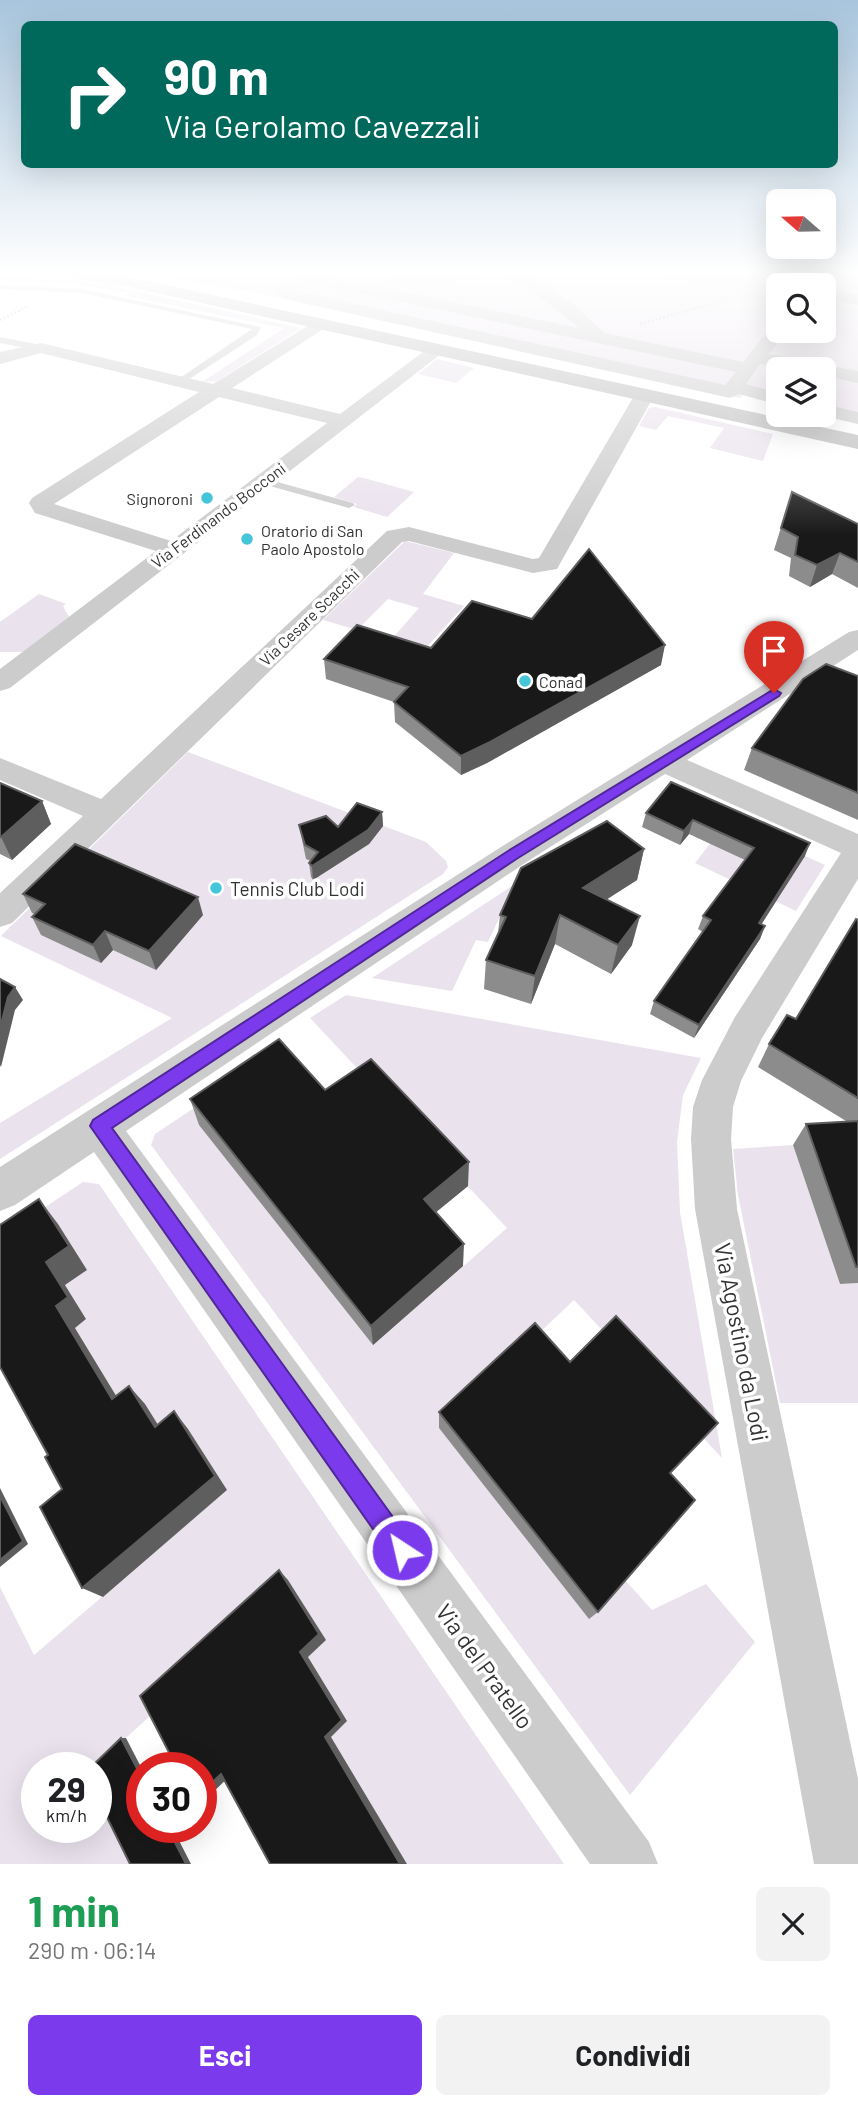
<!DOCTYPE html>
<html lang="it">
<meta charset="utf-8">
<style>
:root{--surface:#fff;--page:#f2f2f2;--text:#202124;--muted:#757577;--accent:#7c3aed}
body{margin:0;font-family:Barlow,sans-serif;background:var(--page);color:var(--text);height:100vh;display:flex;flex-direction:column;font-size:26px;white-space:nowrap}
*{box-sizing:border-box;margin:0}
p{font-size:23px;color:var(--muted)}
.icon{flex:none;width:38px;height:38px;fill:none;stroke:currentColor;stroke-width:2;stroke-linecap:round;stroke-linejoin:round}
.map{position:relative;height:1864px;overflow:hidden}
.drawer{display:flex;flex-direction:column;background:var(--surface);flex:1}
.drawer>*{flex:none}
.banner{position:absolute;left:21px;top:21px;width:817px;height:147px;border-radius:10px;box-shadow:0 7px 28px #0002;background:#00695c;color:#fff;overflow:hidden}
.needle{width:46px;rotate:290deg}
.fabs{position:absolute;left:766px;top:189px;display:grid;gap:14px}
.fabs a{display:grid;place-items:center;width:70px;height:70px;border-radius:10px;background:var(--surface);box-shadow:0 7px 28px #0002;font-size:35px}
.speed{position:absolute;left:21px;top:1752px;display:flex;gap:14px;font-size:35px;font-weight:700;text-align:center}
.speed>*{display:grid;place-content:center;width:91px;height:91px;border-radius:50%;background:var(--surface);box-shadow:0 7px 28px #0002;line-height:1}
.speed small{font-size:18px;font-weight:400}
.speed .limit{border:10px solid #d22;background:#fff;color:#111}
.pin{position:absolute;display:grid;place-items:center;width:60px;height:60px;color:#fff;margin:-72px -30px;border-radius:50% 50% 50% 0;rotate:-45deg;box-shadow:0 0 7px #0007}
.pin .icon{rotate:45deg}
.me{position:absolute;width:77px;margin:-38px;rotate:325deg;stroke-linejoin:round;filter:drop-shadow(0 0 5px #0008)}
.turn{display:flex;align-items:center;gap:24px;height:147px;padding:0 28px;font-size:32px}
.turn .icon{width:91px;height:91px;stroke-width:2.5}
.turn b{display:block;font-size:49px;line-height:60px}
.round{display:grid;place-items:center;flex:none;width:74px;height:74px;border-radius:10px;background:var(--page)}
.overview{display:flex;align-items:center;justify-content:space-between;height:119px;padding:0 28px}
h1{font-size:42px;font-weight:700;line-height:52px;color:#1e9e55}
.cta{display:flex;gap:14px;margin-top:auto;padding:14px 28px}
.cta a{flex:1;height:80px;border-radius:10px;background:var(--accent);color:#fff;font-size:28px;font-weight:700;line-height:80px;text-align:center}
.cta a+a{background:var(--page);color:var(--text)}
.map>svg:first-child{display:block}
.green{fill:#eae2ed;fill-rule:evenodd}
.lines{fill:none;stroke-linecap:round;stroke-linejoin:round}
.path{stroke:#c6c6c6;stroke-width:2.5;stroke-dasharray:2 2;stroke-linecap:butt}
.lane{fill:#ccc;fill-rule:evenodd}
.street{fill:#ccc;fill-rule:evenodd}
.secondary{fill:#bcbcbc;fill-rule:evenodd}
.wall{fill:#8c8c8c}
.shaded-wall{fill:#5e5e5e}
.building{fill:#191919;stroke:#5e5e5e;stroke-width:2}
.route{fill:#7c3aed;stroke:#51269a;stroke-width:2}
.poi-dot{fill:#45c5d8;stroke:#fff;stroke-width:2.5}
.labels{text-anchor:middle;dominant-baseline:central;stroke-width:7;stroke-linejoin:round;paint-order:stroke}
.far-poi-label{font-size:16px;fill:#323232;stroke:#fff;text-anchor:start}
.far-street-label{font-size:16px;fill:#323232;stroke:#fff}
.poi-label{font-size:19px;fill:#323232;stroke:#fff;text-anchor:start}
.near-street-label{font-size:23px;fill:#323232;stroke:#fff}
</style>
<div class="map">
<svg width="858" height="1864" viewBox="0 0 858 1864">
<rect width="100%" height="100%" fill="#fff"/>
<g class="green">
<path d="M139,274H858V414L824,413V369H779V402L743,394L740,398L254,292ZM779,285H824V331H779Z"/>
<path d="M0,276L51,278L110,285L301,328L217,381L202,382L284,328L125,296L128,293L67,283L0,281Z"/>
<path d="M437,359L474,368L456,383L418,374Z"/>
<path d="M655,407L773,434L763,461L710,448L724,428L668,416L656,430L639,426L649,408Z"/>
<path d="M358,477L364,478L414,492L387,517L354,507L357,504L334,497Z"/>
<path d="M405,541L454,553L423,594L464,606L423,651L390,641L419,608L388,599L357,630L323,620Z"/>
<path d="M39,594L66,604L63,606L69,617L23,652H0V622Z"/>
<path d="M188,752L426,842L446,861L448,867L443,874L0,1159V1123L172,1018L1,936Z"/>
<path d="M727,822L789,880L805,856L825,865L796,911L695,863Z"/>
<path d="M556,857L509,897L488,942L476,940L452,991L372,978Z"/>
<path d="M346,995L701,1058L683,1095L677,1142L680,1212L722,1458L574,1300L439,1428L624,1579L652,1610L706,1584L755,1642L630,1795L151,1145L155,1134L275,1054L373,1345L507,1228L310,1018Z"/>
<path d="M793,1145L840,1284L858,1283V1403H780L738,1195L733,1149Z"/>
<path d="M83,1182L99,1184L564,1864H407L331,1737L308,1657L326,1639L162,1705L94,1767L37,1768V1827H96V1784L135,1864H0V1587L34,1655L227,1490L170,1444L129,1417L75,1328L86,1319L65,1285L87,1270L10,1257L0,1237Z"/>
</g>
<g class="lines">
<g class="path">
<path d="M0,320L28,306"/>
<path d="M640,324L722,301"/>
</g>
<g class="lane">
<path d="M0,285L82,289L261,327L257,335L180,385L175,382L177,380L252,329L82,293L0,289Z"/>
<path d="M0,337L41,345L46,348L41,351L0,343Z"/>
<path d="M263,478L353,503L355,505L349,508L259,483V479Z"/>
</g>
<g class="street">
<path d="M420,274H477L469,279L389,287L381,282L389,277Z"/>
<path d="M501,274H525L538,280L574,305L604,333L743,362L761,339L779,326V331H790L768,354L858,371V383L824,376V369H789L760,364L746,384L779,393V405L739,394L730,398L289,300L283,299L276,290L302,276L331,277L579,328L538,295ZM305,286L331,287L736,372L725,385L295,291Z"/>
<path d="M660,274H721L787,280L795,285H779V289L668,279Z"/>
<path d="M824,287L858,295V305L824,297Z"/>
<path d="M319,319L328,324L325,328L232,388L340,414L431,346H443L446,350L10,688L0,691V669L156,551L35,513L29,503L32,498L199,392L41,353L0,364V352L41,343L213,384ZM219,397L327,423L171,541L54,504Z"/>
<path d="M644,390L654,396L557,569L533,573L409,541L402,542L12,923L0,927V893L83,816L0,780V758L101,799L387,531L409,527L533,559L539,558L634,396Z"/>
<path d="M824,404L858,412V424L819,415H824Z"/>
<path d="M858,630V650L687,760L858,834V879L762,1038L741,1081L733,1107L731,1139L737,1209L858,1779V1864H814L695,1209L691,1139L693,1107L702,1080L735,1017L841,853L665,774L525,863L126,1131L649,1842L658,1864H590L94,1152L15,1205L0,1211V1167L501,847L849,632Z"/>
</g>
<path class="secondary" d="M67,274L130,277L858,435V449L130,287L76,279Z"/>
</g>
<g class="wall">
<path d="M792,492L858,524V588L832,574L810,587L789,576L791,558L774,550Z"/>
<path d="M431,648L661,665L487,763L461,775L395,722L394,702L326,679L324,659Z"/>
<path d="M858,676V820L744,770L752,748Z"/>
<path d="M671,782L805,856L761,924L765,926L760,939L694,1038L650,1014L654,1001L703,932L698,929L703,916L745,860L689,834L680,845L642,827L646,813Z"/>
<path d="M0,783L42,801L51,824L12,860L0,854Z"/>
<path d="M382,812L383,826L369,844L313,880L311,877L309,863L311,861L306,859L299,825L338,827Z"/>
<path d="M644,849L637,880L606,899L632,945L611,974L555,944L531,1004L484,989L486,960L498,933L500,915Z"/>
<path d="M23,894L203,915L156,970L113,950L101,963L41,935L32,917L35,914L32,913Z"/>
<path d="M858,920V1283L840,1284L793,1145L806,1124L846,1121L758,1067L769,1044L796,1019Z"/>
<path d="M325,1090L468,1186L436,1212L463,1266L373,1345L199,1125L190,1099Z"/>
<path d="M439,1412L670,1473L598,1612L589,1619L439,1428Z"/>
</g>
<g class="shaded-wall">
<path d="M840,553L832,574L810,587L817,565Z"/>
<path d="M665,645L661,665L487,763L461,775V756Z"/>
<path d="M42,801L51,824L12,860L1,837Z"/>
<path d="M382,812L383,826L369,844L313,880L312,866Z"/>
<path d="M693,820L689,834L680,845L684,831Z"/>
<path d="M810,843L805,856L754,936L759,923Z"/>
<path d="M644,849L637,880L578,918L583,888Z"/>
<path d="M198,897L203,915L156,970L149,951Z"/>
<path d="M560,915L555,944L531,1004L535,976Z"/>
<path d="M640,916L632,945L611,974L618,945Z"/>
<path d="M765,926L760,939L694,1038L699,1025Z"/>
<path d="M105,931L113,950L101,963L93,945Z"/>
<path d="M15,987L23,1000L15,1010L1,1067L0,1065V1028L8,997Z"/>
<path d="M469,1162L468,1186L424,1222V1199Z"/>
<path d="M39,1199L58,1224L87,1270L65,1285L86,1319L75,1328L129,1417L112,1399L56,1306L46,1262Z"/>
<path d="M464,1244L463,1266L373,1345L371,1326Z"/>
<path d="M129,1386L145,1404L170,1444L155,1427Z"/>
<path d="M174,1411L188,1429L227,1490L103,1597L82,1588Z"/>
<path d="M0,1488L28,1544L0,1567Z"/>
<path d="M279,1570L288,1580L326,1640L308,1657L347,1721L331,1737L407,1864H400L325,1737L300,1652Z"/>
<path d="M121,1738H126L142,1769V1778Z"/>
<path d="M235,1771L209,1796L201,1798V1793L221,1774Z"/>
<path d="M167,1827H172L191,1864H186Z"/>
</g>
<g class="building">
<path d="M792,492L858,524V562L840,553L817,565L795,555L798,537L781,528Z"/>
<path d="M589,549L665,645L488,743L461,756L394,702L408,687L324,659L357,625L431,648L472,601L532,619Z"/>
<path d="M826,664L858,676V793L752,748L803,679Z"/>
<path d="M671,782L810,843L759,923L765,926L699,1025L654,1001L711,920L703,916L754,848L693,820L684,831L646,813Z"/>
<path d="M0,783L42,801L1,837L0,836Z"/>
<path d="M357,803L382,812L368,830L312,866L309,863L318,852L305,845L299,825L326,816L338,827Z"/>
<path d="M607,821L644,849L583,888L640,916L618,945L560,915L535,976L486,960L506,917L500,915L521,868Z"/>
<path d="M75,844L198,897L149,951L105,931L93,945L32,917L45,904L23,894Z"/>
<path d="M856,919L858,920V1098L769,1044L787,1015L796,1019Z"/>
<path d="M0,979L15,987L8,997L0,1028Z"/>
<path d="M279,1039L325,1090L371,1059L469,1162L424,1199L464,1244L371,1326L190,1099Z"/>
<path d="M858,1121V1267H856L806,1124Z"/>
<path d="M39,1199L69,1246L46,1262L68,1297L56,1306L112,1399L129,1386L155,1427L174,1411L215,1476L82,1588L40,1507L62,1489L45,1457L48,1455L0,1367V1225Z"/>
<path d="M616,1316L718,1423L670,1473L695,1500L598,1612L439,1412L535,1323L570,1362Z"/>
<path d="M0,1496L23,1541L0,1560Z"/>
<path d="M279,1570L319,1634L300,1652L342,1720L325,1737L400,1864H270L221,1774L201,1793V1768H177L140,1696Z"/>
<path d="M121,1738L142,1778V1827H167L186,1864H130L96,1795V1768H90Z"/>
</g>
<linearGradient id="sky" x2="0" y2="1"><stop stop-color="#a8c5dd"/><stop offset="0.51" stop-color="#fff"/><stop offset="1" stop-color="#fff" stop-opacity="0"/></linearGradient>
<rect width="858" height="535" fill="url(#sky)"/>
<path class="route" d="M774,689L781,693L779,696L518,858L112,1128L411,1542L414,1550L411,1559L402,1562L394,1559L90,1126L93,1120L508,851Z"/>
<g class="poi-dot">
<circle cx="207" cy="498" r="7"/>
<circle cx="247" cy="539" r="7"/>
<circle cx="525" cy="681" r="7"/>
<circle cx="216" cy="888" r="7"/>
</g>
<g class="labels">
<g class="far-poi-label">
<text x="193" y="498" text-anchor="end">Signoroni</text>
<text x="261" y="530">Oratorio di San<tspan x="261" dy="18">Paolo Apostolo</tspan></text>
<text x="539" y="681">Conad</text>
</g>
<g class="far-street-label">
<text transform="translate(218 515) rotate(-37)">Via Ferdinando Bocconi</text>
<text transform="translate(309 617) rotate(-44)">Via Cesare Scacchi</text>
</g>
<g class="poi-label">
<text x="230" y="888">Tennis Club Lodi</text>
</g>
<g class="near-street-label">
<text transform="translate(742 1342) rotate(79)">Via Agostino da Lodi</text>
<text transform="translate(485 1666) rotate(54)">Via del Pratello</text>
</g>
</g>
</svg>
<div class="fabs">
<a><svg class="needle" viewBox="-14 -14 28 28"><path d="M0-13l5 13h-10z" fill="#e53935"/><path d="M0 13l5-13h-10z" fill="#757577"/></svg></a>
<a><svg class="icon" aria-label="search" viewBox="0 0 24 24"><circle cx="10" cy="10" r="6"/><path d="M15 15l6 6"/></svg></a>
<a><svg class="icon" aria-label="layers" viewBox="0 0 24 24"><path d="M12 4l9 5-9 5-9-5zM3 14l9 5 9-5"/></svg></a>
</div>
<div class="speed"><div>29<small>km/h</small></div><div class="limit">30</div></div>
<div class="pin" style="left:774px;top:693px;background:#d93025"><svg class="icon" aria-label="arrive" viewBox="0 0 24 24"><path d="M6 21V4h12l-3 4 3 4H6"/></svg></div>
<svg class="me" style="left:402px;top:1550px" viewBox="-20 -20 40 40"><circle r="17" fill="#7c3aed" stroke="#fff" stroke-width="3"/><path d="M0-11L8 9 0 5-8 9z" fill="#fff"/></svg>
<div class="banner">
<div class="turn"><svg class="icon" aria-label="right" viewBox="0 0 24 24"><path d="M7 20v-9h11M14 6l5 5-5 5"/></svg><div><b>90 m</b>Via Gerolamo Cavezzali</div></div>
</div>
</div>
<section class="drawer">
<div class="overview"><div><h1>1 min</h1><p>290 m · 06:14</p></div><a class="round"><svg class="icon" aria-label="close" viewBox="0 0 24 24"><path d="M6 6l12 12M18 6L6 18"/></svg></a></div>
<div class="cta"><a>Esci</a><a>Condividi</a></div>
</section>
